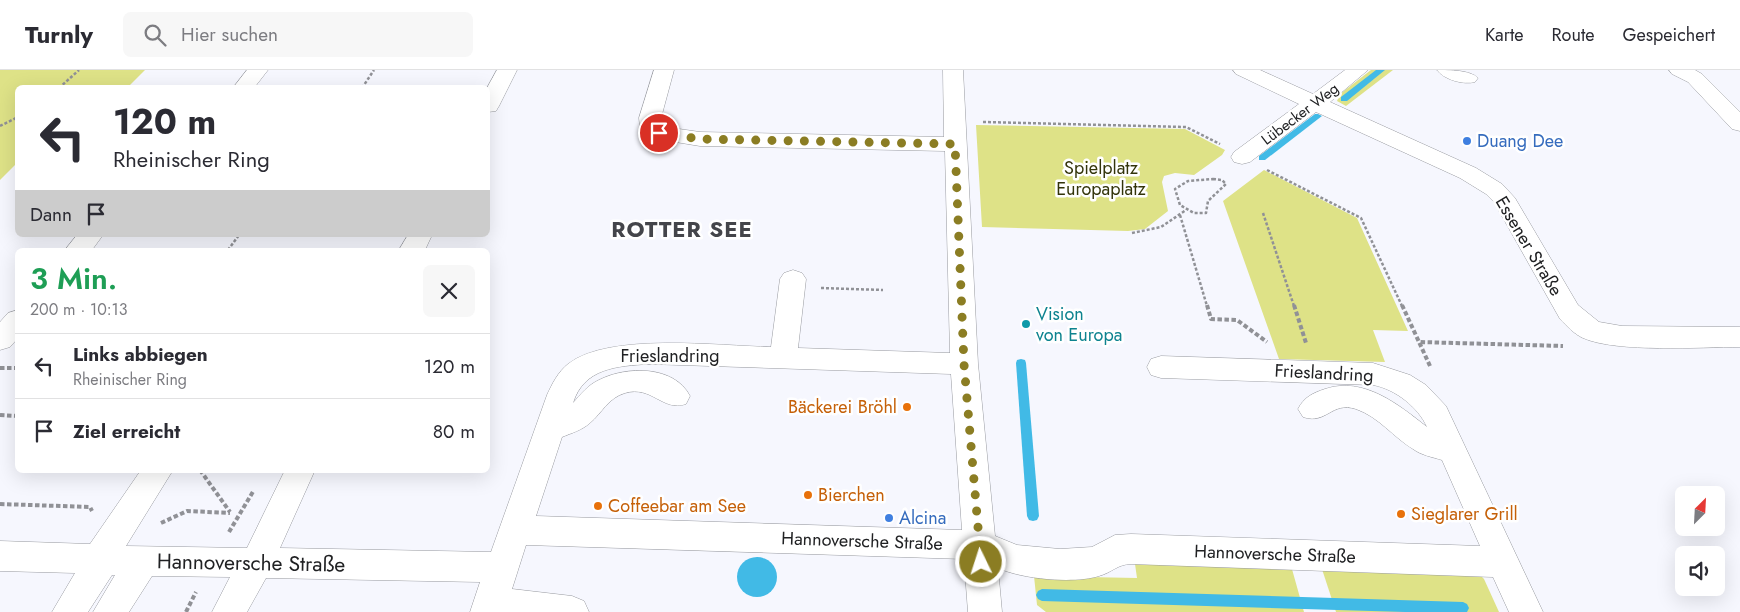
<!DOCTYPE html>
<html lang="de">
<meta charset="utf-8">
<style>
:root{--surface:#fff;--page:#f7f7f7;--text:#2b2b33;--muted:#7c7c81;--line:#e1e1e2}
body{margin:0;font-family:Jost,sans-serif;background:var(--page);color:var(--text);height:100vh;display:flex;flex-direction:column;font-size:19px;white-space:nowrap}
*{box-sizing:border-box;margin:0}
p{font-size:16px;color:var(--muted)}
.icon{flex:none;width:28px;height:28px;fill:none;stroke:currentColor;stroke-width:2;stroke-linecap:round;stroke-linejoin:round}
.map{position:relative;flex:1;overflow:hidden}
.drawer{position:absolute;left:15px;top:178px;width:475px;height:225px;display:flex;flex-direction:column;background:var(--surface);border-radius:8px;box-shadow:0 5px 20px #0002}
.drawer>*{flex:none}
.top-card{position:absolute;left:15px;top:15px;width:475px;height:152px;border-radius:8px;box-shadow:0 5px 20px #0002;background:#fff;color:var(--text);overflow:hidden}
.needle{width:32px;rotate:24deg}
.tools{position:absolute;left:1675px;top:416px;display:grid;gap:10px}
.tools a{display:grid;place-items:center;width:50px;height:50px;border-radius:8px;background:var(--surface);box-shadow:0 5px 20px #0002;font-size:25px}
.pin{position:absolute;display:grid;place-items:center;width:42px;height:42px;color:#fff;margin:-21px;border:2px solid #fff;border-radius:50%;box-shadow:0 1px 5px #0007}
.me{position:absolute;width:55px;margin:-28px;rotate:356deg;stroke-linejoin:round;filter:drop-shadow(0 0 4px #0008)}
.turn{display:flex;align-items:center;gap:18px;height:105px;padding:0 15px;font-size:22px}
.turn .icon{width:65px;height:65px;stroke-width:2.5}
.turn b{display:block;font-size:35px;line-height:42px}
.then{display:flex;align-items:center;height:48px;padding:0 15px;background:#0003;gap:10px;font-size:19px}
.round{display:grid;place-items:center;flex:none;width:52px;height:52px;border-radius:8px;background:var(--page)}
.headline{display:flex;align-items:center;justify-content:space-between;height:85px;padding:0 15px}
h1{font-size:30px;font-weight:600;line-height:38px;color:#1e9e55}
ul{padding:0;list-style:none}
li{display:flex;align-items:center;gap:15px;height:65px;padding:0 15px;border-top:1px solid var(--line)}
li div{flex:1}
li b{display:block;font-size:19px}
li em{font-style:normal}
header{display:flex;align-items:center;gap:30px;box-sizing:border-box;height:70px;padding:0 25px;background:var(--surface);border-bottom:1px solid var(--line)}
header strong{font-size:24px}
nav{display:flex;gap:28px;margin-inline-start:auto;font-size:18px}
.search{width:350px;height:45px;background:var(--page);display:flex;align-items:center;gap:12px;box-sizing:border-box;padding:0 18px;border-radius:8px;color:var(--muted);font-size:19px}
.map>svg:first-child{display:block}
.green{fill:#dee287}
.water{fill:#41bae6}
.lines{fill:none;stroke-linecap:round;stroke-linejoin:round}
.stream{fill:#41bae6;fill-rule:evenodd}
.minor-casing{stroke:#989aa0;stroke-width:1}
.path-far1{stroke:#909196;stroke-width:2.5;stroke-dasharray:3 2;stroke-linecap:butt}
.path{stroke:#909196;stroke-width:4;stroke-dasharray:4.5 2.5;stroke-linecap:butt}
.minor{fill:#fff;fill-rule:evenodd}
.route{stroke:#8b7d23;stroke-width:9;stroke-dasharray:0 16.2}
.shop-dot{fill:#3f7fe0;stroke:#fff;stroke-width:2}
.culture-dot{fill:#0f9aa8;stroke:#fff;stroke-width:2}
.food-dot{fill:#e8710a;stroke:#fff;stroke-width:2}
.labels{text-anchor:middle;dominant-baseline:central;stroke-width:5;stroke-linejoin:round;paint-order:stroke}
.far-street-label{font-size:15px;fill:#202123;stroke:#fff}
.shop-label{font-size:18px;fill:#366cbe;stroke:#fff;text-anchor:start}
.park-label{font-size:18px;fill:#33340a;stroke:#fff}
.street-label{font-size:18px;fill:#202123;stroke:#fff}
.culture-label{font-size:18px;fill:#0d838f;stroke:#fff;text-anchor:start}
.food-label{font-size:18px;fill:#c56008;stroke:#fff;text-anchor:start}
.near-street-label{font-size:21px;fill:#202123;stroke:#fff}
.district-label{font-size:22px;font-weight:bold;letter-spacing:1px;fill:#44454a;stroke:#fff}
</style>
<header>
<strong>Turnly</strong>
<div class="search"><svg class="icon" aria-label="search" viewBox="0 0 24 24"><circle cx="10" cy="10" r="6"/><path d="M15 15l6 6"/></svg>Hier suchen</div>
<nav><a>Karte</a><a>Route</a><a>Gespeichert</a></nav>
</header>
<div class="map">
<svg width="1740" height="542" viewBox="0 0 1740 542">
<rect width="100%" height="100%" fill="#f6f7fe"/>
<g class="green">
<path d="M0,0H145L128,17L18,18L17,93L0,110Z"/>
<path d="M1371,0H1393L1346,36L1337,31L1340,24Z"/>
<path d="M976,55L1185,59L1225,80L1222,85L1194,105L1175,103L1164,106L1162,112L1168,141L1145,159L1128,161L982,157Z"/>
<path d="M1264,100L1357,148L1408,261L1373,260L1385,292L1279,289L1223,131Z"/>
<path d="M1134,487L1290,492L1304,542H1046L1037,535L1034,506L1137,508Z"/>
<path d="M1320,493L1480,505L1484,509L1499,542H1336Z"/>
</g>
<circle class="water" cx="757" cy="507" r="20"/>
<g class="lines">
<g class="stream">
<path d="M1376,0H1385L1347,31H1341V27Z"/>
<path d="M1315,44H1318L1322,46L1265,90H1259V86Z"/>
<path d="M1021,289L1025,290L1026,293L1039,446L1037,450L1033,451L1029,450L1027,446L1016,293L1017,290Z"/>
<path d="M1042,519L1463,532L1467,534L1469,538L1467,542H1405L1042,531L1038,529L1036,525L1038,521Z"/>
</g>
<g class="minor-casing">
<g id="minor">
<path d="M247,0H268L254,18H233Z"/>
<path d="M497,0H517L499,36L496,41L488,42L487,18Z"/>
<path d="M654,0H674L661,48L662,54L665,57L700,62L944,67L943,0H963L978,294L995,466L1017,475L1060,479L1092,477L1115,465L1131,464L1480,476L1442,390C1432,387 1421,385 1413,379C1393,367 1379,347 1356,339C1331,331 1327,355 1303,347L1298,339C1304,327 1313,323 1325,319C1364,306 1399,335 1427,357C1418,337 1395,319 1373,315L1161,308L1151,305L1147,297L1151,289L1161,286L1373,293L1410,305L1426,315L1446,336L1543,542H1509L1493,507L1131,494C1118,494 1111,503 1099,506C1073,514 1022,509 998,498L1002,542H968L964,489L526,475L512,519L572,526L584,531L589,542H470L480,512L266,508L247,542H212L230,507L152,506L129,542H93L115,505H112L88,542H52L75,503L0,501V471L90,474L141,400H173L126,476L247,478L285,400H315L280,478L491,482L547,325C552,314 558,302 568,294C609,262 719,276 771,277L780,209L784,203L793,200L802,203L806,209L798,278L950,283L945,81L700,76L651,68L640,57L639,48ZM649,294L951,304L962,460L536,446L562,367C572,363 582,360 590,353C602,343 608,328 625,323C652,315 662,342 686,334L690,326C674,295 626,296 599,310C588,315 581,324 573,333C584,298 617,296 649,294Z"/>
<path d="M1233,0H1260L1313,24L1345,0H1368L1330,32L1476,98L1502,114L1515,128L1578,235L1599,252L1622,256L1740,257V277C1701,277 1617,283 1583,268C1574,264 1567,256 1560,249L1494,132L1486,124L1460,108L1316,42L1250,92L1242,94L1234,92L1231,87L1234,82L1299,34L1236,4Z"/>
<path d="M1437,0C1450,0 1470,0 1478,8L1475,12C1464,15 1444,10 1437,0Z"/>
<path d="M1669,0H1695L1702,4L1740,42V61L1732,59L1688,12L1672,4Z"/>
<path d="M77,165H103L92,180H65Z"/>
<path d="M408,165H432L425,180H399Z"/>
<path d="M18,240V268L10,277L0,280V252L8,243Z"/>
</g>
</g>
<g class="path-far1">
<path d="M59,18L79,0"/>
<path d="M362,18L374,0"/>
<path d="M983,52L1186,57L1220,74"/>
<path d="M0,56L18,47"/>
<path d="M1267,100L1361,148L1402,236"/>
<path d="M1213,109L1222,110L1226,114L1208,131L1206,143H1194L1180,135L1175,119L1188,111Z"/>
<path d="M1263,143L1294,236"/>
<path d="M1180,145L1207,236"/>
<path d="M1132,163L1161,157L1186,140"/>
<path d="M228,180L239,165"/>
<path d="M821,218L883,220"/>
</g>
<g class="path">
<path d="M1207,235L1211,249L1237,250L1267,272"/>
<path d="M1294,235L1306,273"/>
<path d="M1402,235L1419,272"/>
<path d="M1430,296L1419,272L1563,276"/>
<path d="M0,298H18"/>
<path d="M0,345L18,346"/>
<path d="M200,400L230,442"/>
<path d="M0,434L90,437L92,441"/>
<path d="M161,453L187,441L230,443"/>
<path d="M229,462L254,420"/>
<path d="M186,542L196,522"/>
</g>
<use href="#minor" class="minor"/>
</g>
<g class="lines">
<path class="route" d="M659,63L700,69L955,74L964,294L981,492"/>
</g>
<g class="shop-dot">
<circle cx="1467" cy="71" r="5"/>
<circle cx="889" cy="448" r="5"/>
</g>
<circle class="culture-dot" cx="1026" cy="254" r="5"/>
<g class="food-dot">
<circle cx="907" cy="337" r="5"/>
<circle cx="808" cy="425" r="5"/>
<circle cx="598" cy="436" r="5"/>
<circle cx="1401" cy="444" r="5"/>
</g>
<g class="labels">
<g class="far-street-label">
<text transform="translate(1300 44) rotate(-37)">Lübecker Weg</text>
</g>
<g class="shop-label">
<text x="1477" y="71">Duang Dee</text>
<text x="899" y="448">Alcina</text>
</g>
<g class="park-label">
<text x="1101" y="98">Spielplatz<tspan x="1101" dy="21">Europaplatz</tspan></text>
</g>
<g class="street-label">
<text transform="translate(1529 176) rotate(59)">Essener Straße</text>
<text x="670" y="286">Frieslandring</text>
<text transform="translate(1324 303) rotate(3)">Frieslandring</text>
<text transform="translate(862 471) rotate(2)">Hannoversche Straße</text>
<text transform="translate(1275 484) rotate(2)">Hannoversche Straße</text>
</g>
<g class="culture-label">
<text x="1036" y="244">Vision<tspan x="1036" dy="21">von Europa</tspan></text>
</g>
<g class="food-label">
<text x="897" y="337" text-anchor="end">Bäckerei Bröhl</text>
<text x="818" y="425">Bierchen</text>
<text x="608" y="436">Coffeebar am See</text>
<text x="1411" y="444">Sieglarer Grill</text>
</g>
<g class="near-street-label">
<text transform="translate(251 493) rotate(1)">Hannoversche Straße</text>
</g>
<g class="district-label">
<text x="682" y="159">ROTTER SEE</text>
</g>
</g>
</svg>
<div class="tools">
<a><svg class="needle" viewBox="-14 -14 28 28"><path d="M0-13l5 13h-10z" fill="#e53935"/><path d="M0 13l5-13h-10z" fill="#7c7c81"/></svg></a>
<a><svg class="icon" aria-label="sound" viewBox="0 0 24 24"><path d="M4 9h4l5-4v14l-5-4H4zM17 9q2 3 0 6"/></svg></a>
</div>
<div class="pin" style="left:659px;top:63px;background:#d93025"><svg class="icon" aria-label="arrive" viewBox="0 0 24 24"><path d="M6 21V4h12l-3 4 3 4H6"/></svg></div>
<svg class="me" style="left:981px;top:492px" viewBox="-20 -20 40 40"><circle r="17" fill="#8b7d23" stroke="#fff" stroke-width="3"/><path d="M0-11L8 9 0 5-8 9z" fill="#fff"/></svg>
<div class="top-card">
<div class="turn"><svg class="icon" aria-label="left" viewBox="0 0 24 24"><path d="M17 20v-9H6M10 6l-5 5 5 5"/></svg><div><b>120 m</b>Rheinischer Ring</div></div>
<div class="then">Dann<svg class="icon" aria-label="arrive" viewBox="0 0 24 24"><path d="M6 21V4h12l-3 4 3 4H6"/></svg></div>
</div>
<section class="drawer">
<div class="headline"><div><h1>3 Min.</h1><p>200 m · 10:13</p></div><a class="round"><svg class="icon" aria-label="close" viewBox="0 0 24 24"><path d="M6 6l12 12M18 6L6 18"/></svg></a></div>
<ul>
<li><svg class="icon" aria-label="left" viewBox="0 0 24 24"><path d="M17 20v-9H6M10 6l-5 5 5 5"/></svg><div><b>Links abbiegen</b><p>Rheinischer Ring</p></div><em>120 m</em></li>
<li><svg class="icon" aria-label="arrive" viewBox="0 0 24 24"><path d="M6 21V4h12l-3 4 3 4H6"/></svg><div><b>Ziel erreicht</b></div><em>80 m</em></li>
</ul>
</section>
</div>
